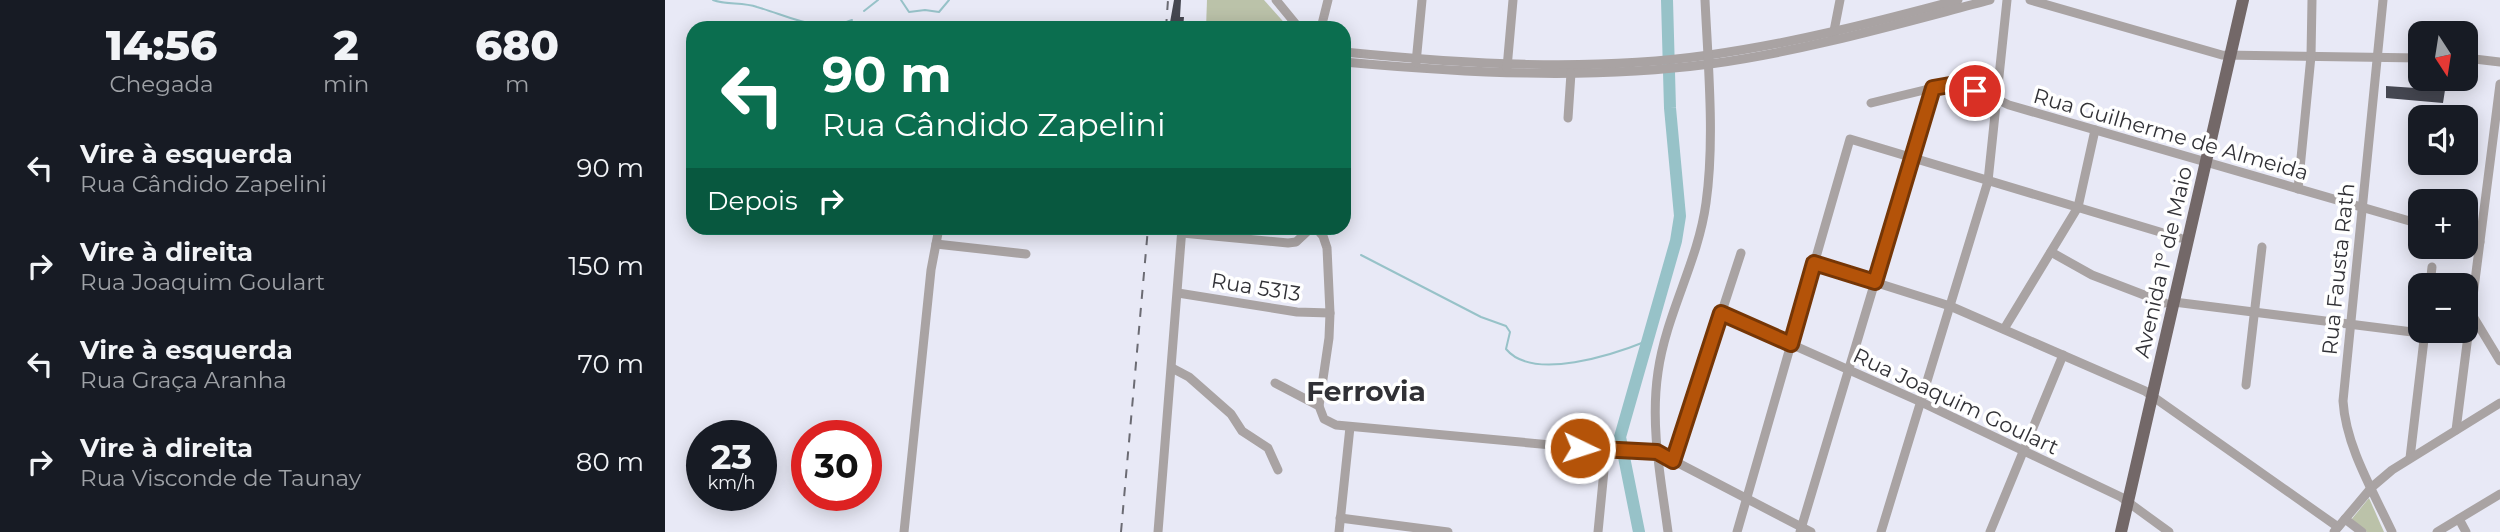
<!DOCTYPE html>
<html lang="pt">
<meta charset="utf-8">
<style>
:root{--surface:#171b24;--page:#242831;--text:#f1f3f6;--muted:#9ea1a6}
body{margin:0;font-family:Montserrat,sans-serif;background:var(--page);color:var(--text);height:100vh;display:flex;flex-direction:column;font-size:26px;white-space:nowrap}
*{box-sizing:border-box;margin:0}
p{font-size:23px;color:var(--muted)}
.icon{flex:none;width:38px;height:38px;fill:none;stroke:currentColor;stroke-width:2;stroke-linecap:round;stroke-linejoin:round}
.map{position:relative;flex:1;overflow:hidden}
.drawer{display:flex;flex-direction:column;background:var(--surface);width:665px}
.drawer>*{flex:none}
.hud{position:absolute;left:21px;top:21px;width:665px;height:214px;border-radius:21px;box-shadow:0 4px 18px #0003;background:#0b6e4f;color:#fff;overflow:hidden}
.needle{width:46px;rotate:168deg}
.tools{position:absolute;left:1743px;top:21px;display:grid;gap:14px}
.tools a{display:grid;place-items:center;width:70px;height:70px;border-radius:14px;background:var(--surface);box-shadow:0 4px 18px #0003;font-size:35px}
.speed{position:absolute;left:21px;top:420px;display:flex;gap:14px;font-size:35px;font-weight:700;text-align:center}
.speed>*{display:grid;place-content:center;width:91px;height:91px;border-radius:50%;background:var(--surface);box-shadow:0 4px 18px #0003;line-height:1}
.speed small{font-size:18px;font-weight:400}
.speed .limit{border:10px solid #d22;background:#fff;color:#111}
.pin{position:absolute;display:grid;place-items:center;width:60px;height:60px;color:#fff;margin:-30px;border:4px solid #fff;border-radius:50%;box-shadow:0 2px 7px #0007}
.me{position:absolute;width:77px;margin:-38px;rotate:94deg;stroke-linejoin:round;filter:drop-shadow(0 0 5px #0008)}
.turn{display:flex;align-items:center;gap:24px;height:147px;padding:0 21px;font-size:32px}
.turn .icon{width:91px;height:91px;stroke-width:2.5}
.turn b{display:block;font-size:49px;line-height:60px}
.then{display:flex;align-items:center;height:66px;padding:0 21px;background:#0003;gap:14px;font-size:26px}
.eta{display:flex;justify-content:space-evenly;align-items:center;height:119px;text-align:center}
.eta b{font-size:42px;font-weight:800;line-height:49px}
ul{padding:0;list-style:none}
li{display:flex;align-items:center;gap:21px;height:98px;padding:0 21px}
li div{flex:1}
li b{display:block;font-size:26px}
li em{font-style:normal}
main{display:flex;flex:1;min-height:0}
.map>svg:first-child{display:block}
.green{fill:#bbc2a9}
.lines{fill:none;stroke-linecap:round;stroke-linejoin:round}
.stream{stroke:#97c2c8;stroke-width:2}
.river{stroke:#97c2c8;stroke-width:12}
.building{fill:#454751}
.minor{stroke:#a9a3a3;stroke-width:9}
.major{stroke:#736868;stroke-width:12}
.rail{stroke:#6b6b73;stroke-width:2;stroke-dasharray:9 9;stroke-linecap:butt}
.route-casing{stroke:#753606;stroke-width:18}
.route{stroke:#b45309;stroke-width:12}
.labels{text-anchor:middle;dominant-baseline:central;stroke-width:7;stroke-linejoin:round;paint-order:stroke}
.street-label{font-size:21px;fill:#313136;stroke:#fff}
.district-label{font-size:28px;font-weight:bold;fill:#313136;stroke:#fff}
</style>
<main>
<section class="drawer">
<div class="eta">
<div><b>14:56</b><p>Chegada</p></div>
<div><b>2</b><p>min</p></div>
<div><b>680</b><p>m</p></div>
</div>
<ul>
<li><svg class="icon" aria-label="left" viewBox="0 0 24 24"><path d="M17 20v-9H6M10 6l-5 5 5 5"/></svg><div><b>Vire à esquerda</b><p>Rua Cândido Zapelini</p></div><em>90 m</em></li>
<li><svg class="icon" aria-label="right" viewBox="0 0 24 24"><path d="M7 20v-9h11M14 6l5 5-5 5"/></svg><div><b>Vire à direita</b><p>Rua Joaquim Goulart</p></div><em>150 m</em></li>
<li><svg class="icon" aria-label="left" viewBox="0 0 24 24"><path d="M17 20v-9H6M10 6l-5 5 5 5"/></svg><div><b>Vire à esquerda</b><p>Rua Graça Aranha</p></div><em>70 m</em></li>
<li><svg class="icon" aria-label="right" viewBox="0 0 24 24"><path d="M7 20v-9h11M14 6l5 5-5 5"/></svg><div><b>Vire à direita</b><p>Rua Visconde de Taunay</p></div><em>80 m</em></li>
</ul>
</section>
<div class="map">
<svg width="1835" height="532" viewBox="0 0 1835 532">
<rect width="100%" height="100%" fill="#e8e9f6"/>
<g class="green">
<path d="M542,0H599L624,28H541Z"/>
<path d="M1704,498L1719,532H1702L1686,520Z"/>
</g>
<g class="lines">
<g class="stream">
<path d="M48,0C61,5 78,2 92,7C124,16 154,34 187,20"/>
<path d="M236,0L244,12L260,10L274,12L284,0"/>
<path d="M199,11L213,0"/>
<path d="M696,255L816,317L841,326L845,332L841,349C868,382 950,354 982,341"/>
</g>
<path class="river" d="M974,532L955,437L1011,241L1015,216L1005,108L1002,0"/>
</g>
<g class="building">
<path d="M509,0H516L515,17H519L518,28H504Z"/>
<path d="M1721,86L1780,90L1778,103L1721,98Z"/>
</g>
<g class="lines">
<g class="minor">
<path d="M611,0L634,28"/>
<path d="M1365,0L1557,55L1755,58"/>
<path d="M1718,0L1678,401C1681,447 1708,491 1727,532"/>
<path d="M656,28L663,0"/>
<path d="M1168,36L1175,0"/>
<path d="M679,52C800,64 924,72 1044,55C1129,43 1211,22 1293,0"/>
<path d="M1801,58L1835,62"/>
<path d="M679,62C800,73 924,80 1045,64C1140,51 1233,24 1325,0"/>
<path d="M751,63L757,0"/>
<path d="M842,68L848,0"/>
<path d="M1206,103L1280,85C1303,85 1325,96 1344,105L1755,224"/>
<path d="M903,118L906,73"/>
<path d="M1633,189L1646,56L1647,0"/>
<path d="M651,228L658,236L662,248L665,313L664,338L654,406"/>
<path d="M517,233L623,243L631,242L646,228"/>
<path d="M1801,238L1815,242"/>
<path d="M271,244L361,254"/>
<path d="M1386,252L1427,275L1500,303"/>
<path d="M1149,263L1285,306L1480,391L1673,527"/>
<path d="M1765,285L1767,267"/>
<path d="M513,293L632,312L665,313"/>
<path d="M1509,302L1803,339"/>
<path d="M1056,313L1256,402L1456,497L1504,532"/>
<path d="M1806,313L1835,361"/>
<path d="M1339,329L1413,207L1430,130"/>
<path d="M507,368L524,377L566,414L577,431L603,448L613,470"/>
<path d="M610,383L654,406L659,419L671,425L941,450L992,452L1146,532"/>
<path d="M1581,385L1597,247"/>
<path d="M1791,430L1835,84"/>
<path d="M1745,458L1760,331"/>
<path d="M1008,461L1076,253"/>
<path d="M675,518L783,532"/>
<path d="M1680,519L1697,532"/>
<path d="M1794,519L1801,532"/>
<path d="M239,532L266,270L274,228"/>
<path d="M493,532L517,228"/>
<path d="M674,532L685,427"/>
<path d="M933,532L941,450"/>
<path d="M1003,532C996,479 985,426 993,372C1001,314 1033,262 1041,203C1050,140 1043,64 1040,0"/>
<path d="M1072,532L1185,139L1515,238"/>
<path d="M1135,532L1268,88"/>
<path d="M1216,532L1323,181L1342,0"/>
<path d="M1325,532L1398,355"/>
<path d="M1669,532L1707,487L1727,470L1835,403"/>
<path d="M1772,532L1835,494"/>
</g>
<path class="major" d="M1456,532L1578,0"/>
<g class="rail">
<path d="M501,28L503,0"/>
<path d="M456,532L483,228"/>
</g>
</g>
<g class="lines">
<g class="route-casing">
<path id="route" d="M915,448L992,452L1008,461L1056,313L1126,344L1149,263L1210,282L1268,88L1285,85L1310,91"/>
</g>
<use href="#route" class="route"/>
</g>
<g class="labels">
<g class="street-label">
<text transform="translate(1506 134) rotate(16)">Rua Guilherme de Almeida</text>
<text transform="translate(1498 262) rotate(-77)">Avenida 1º de Maio</text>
<text transform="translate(1673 269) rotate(-84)">Rua Fausta Rath</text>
<text transform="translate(591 287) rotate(9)">Rua 5313</text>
<text transform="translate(1291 401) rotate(25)">Rua Joaquim Goulart</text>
</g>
<g class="district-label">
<text x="701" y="391">Ferrovia</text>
</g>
</g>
</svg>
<div class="tools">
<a><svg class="needle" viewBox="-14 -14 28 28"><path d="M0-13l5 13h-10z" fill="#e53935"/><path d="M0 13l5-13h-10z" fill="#9ea1a6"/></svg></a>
<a><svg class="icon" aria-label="sound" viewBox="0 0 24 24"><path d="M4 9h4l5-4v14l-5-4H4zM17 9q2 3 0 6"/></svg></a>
<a>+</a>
<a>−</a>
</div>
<div class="speed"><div>23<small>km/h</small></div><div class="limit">30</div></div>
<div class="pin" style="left:1310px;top:91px;background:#d93025"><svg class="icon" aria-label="arrive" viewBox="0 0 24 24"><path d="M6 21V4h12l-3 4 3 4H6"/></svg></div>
<svg class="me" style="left:915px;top:448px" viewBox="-20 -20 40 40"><circle r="17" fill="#b45309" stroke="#fff" stroke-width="3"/><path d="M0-11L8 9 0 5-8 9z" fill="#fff"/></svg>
<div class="hud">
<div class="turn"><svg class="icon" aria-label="left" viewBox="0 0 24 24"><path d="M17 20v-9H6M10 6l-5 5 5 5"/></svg><div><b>90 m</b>Rua Cândido Zapelini</div></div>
<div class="then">Depois<svg class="icon" aria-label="right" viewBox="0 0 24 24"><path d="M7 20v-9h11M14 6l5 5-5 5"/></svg></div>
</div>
</div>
</main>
